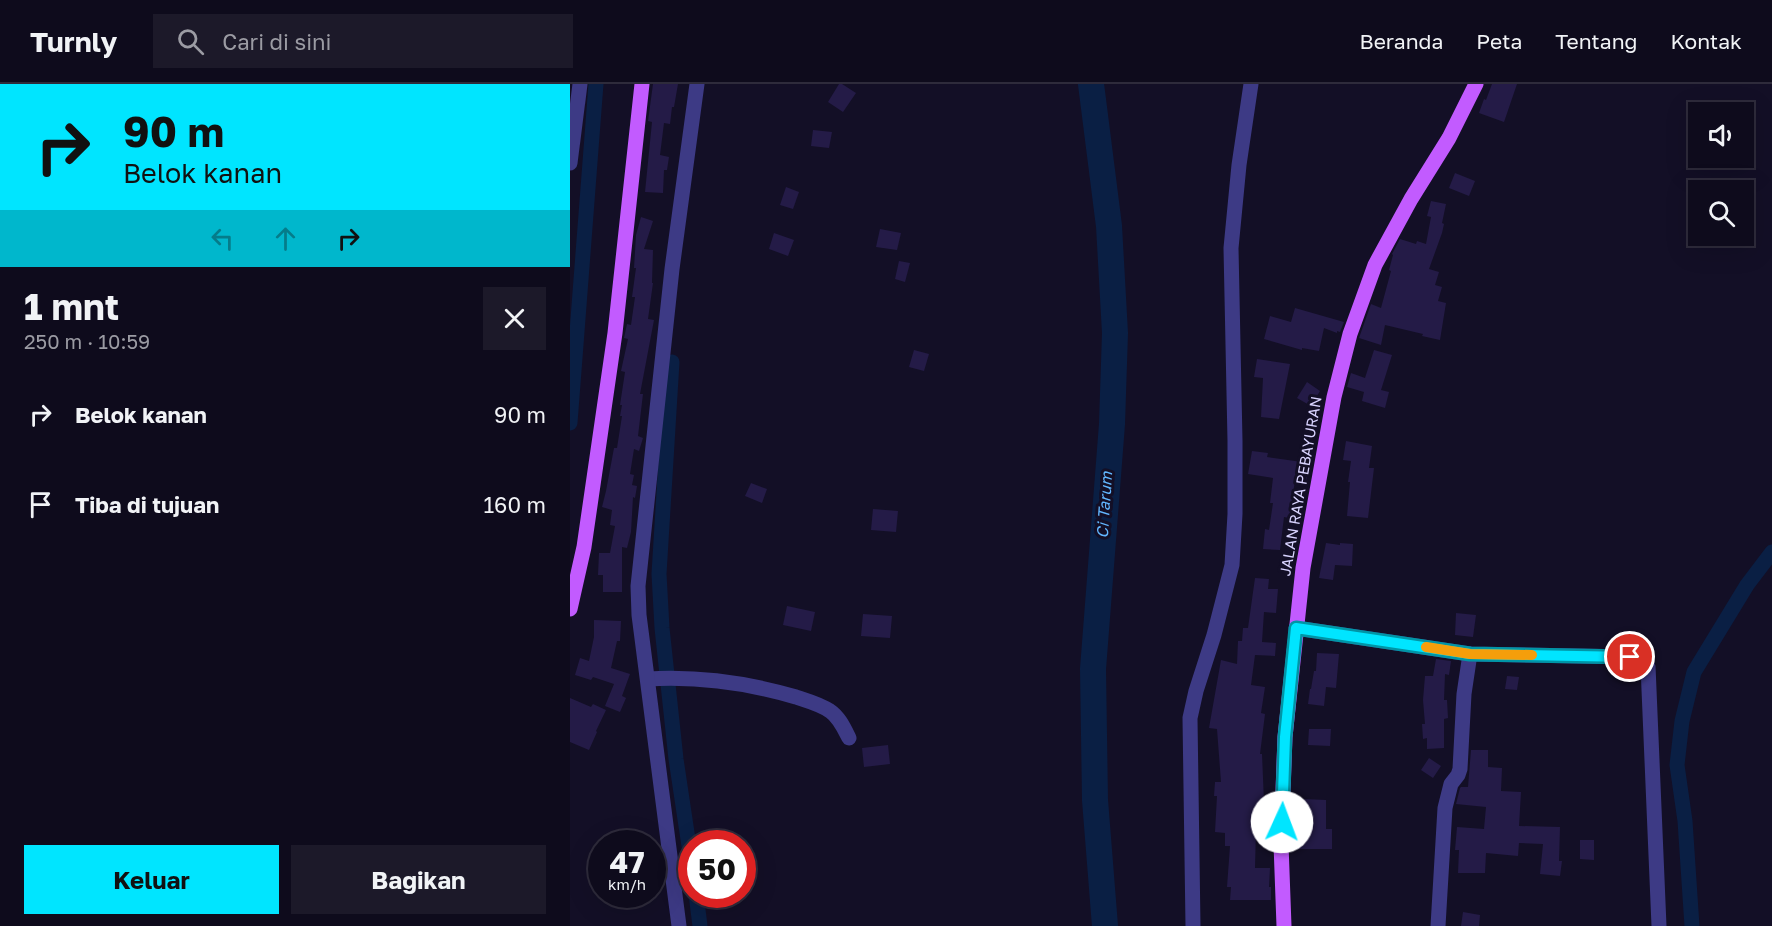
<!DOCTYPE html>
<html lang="id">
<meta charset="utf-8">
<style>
:root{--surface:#0e0b1c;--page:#1c1929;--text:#f1f3f6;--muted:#9b9ba3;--line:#2e2b3b;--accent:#00e5ff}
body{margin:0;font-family:"Golos Text",sans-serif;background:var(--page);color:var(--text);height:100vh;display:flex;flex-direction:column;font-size:22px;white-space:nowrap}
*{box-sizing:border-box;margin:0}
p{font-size:20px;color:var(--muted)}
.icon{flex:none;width:33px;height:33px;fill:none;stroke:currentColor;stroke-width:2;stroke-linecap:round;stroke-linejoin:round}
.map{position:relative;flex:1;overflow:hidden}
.drawer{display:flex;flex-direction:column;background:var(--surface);width:570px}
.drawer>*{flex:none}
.guide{background:#00e5ff;color:#111;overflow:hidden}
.buttons{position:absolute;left:1118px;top:18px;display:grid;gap:12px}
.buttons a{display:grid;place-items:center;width:66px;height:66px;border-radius:0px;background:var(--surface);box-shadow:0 6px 24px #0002,0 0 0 2px var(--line);font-size:30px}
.speed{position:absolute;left:18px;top:746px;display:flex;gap:12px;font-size:30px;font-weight:700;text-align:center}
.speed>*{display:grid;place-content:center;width:78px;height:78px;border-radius:50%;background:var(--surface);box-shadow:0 6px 24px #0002,0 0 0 2px var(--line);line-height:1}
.speed small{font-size:15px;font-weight:400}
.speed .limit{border:9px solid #d22;background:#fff;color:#111}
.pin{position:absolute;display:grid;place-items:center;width:51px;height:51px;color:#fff;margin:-26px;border:3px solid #fff;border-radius:50%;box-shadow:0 2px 6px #0007}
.me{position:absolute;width:66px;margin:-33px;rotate:2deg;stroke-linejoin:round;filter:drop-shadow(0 0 4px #0008)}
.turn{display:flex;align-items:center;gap:21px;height:126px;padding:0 24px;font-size:27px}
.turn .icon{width:78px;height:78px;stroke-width:2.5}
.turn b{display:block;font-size:42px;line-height:51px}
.lanes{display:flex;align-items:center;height:57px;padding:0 24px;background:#0003;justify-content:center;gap:30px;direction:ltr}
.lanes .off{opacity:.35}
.round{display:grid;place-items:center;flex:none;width:63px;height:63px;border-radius:0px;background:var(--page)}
.overview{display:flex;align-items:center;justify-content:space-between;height:102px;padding:0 24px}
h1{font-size:36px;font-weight:700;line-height:45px}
.action{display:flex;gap:12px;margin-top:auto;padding:12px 24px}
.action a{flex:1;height:69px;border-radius:0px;background:var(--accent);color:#111;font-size:24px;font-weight:700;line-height:69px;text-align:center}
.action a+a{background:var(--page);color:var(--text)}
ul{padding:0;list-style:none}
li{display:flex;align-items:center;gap:18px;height:90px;padding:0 24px}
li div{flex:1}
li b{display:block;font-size:22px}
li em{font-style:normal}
header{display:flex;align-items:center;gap:36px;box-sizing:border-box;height:84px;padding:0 30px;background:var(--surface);border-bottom:2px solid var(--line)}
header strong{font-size:28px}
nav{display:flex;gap:33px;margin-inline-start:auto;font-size:21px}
.search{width:420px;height:54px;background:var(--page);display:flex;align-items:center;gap:15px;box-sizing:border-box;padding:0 21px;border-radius:0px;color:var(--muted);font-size:22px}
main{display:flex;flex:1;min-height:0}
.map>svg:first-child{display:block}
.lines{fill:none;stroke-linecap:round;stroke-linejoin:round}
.canal{stroke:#0a1f44;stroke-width:15}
.river{stroke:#0a1f44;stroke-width:26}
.building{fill:#241b47}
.minor{stroke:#3d3a85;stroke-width:15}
.major{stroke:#c25bff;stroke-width:15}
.route-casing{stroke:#0095a6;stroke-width:15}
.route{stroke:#00e5ff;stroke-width:10}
.slow{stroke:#f59e0b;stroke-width:10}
.labels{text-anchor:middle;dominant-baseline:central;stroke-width:6;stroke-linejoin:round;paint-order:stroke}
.street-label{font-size:15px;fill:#d9d4ff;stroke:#130f26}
.water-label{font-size:16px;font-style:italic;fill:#62b6ff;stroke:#130f26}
</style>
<header>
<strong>Turnly</strong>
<div class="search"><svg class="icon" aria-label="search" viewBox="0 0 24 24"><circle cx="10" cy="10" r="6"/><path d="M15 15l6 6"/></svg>Cari di sini</div>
<nav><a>Beranda</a><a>Peta</a><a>Tentang</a><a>Kontak</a></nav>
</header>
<main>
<section class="drawer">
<div class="guide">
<div class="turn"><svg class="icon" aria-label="right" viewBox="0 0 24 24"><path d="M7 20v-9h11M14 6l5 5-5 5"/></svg><div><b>90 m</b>Belok kanan</div></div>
<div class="lanes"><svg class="icon off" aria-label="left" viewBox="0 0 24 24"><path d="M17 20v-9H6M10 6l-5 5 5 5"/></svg><svg class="icon off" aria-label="ahead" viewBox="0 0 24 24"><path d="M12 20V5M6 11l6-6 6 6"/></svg><svg class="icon" aria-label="right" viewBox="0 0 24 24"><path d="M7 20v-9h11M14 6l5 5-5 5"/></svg></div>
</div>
<div class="overview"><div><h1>1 mnt</h1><p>250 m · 10:59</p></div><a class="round"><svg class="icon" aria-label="close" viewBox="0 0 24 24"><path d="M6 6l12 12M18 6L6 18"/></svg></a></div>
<ul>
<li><svg class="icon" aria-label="right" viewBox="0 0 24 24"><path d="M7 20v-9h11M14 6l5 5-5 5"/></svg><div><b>Belok kanan</b></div><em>90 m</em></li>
<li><svg class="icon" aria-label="arrive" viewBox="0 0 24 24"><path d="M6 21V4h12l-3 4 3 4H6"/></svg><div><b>Tiba di tujuan</b></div><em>160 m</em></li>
</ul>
<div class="action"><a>Keluar</a><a>Bagikan</a></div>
</section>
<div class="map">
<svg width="1202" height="842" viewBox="0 0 1202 842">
<rect width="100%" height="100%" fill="#130f26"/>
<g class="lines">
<g class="canal">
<path d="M102,278L89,490L92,544L106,675L122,782"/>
<path d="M0,339L26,0"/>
<path d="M126,810L130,842"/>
<path d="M1122,842L1115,737L1107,681L1112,637L1124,588L1177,501L1202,468"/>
</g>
<path class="river" d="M521,0L539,142L545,249L542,340L523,585L525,716L535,842"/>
</g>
<g class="building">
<path d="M83,0H108L104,23H102L100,40L94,39L90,71L99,73L97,86H94L93,109L75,108L82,38L78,37Z"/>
<path d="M269,0H272L286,9L273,28L258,18Z"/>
<path d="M922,0H947L934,38L909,29L914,15L916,16Z"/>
<path d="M243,46L262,48L259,64L241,62Z"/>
<path d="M885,89L905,97L899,112L879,104Z"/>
<path d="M216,103L229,108L223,125L210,121Z"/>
<path d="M861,117L876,120L872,139L874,140L872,149L859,185L869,188L865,201L872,203L868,217L876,219L870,256L852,252L853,250L815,241L811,261L789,254L801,220L811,224L821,187L819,186L823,171L822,170L830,155L846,160L847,157L856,160L861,133L857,132Z"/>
<path d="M71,133L83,137L74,165L83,166L82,199H83L78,235L84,236L70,310H73L68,352L73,354L69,367L64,365L60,390L64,391L62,401L67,402L65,414L63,413L61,448L57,464L52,463V508H33V491H28L29,469H40L45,442L40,441L42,426L32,423L36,407L44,364H47L52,332H50L52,321H50L55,288L51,287L58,255L54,254L57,240L61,241L65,213H62L66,184H64L66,151Z"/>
<path d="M310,145L331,149L327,166L306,163Z"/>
<path d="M204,149L224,156L218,172L199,165Z"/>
<path d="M329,177L340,179L335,198L325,195Z"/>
<path d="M725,224L774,238L770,248L767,247V249L754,244L749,267L732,264V266L694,255L700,232L721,238Z"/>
<path d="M344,266L359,270L354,287L339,283Z"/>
<path d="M804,266L822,271L811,306L819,308L815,324L792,317L794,308L777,303L781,289L795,294Z"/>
<path d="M687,275L720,280L709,335L691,333L693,294L684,293Z"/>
<path d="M737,298L750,307L741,322L727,314Z"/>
<path d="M776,357L802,362L799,384H804L798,434L777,432L780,398H778L781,377L773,376Z"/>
<path d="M682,367L698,369L697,373L739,379L736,399L725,397L719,434L714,433L710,466L693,465L695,445L699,446L703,419H700L703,394L678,390Z"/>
<path d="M181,399L197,405L192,419L175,412Z"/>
<path d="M303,425L328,427L326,448L301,446Z"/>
<path d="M756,459L770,461V459L783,460L782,482L765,481L763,496L749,494Z"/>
<path d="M685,494L699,495L698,505H708L706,529L694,528L692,558L706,559L705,572L685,571L681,601L695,603L691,629L695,630L690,670H692L694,718H695L694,745H686L685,784H700L699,803H701V816H660L661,803H657L660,762H655V749L645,748L647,712H644L645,698H651L647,645L639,644L651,576L667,580L668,557H672L673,544H678Z"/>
<path d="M217,522L245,528L241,547L213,541Z"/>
<path d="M886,529L906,531L903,553L885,551Z"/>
<path d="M293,530L322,532L320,554L291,552Z"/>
<path d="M24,536L51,537L50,557H47L41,584L60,590L52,612L56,614L50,628L35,622L44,600L23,593L21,596L5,591L10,574L19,577L24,553Z"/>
<path d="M747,569L769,570L766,604L756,603L754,622L738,620L740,605H741L744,587H746Z"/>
<path d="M866,575L881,577L879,591L875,590L874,616H877L878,634L874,635V664L857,665V654L853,655L852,640H855L853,616L855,592H863Z"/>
<path d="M937,592L949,593L947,606L935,605Z"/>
<path d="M0,614L21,623L23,620L36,626L26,647L27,648L19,666L0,658Z"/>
<path d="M739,645H761L760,662L738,661Z"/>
<path d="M318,661L320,680L294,683L292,664Z"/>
<path d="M901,666H918V683L932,684L931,707L951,708L949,742L990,743L989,777H992L990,792L970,790L973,760L949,759L948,772L916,769L915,789H888L889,766H885L887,743L914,745L916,723L886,720L890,704L891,703H898Z"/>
<path d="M859,674L871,682L863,694L851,686Z"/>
<path d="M734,715L756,716V745H762V765H728V744H734Z"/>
<path d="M1010,756H1024V776L1010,775Z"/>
<path d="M893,828L910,831L909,842H891Z"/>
</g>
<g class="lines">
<g class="minor">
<path d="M0,79L10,0"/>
<path d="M726,544L900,570L1060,573L1070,576L1078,582L1089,842"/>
<path d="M78,595C129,592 178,599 226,613C238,617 250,620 260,627C269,633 274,644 279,654"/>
<path d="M109,842L69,531L68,502L102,185L127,0"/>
<path d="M623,842L620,634L626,607L644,551L662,481L665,430V357L661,164L669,81L681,0"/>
<path d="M868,842L875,724L881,700L888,691L890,685L894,610L900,570"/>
</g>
<g class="major">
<path d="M0,525L14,463L45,249L72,0"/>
<path d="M714,842L711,760L715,653L733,484L764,313L780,250L805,181L841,115L879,54L906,0"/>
</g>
</g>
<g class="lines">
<g class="route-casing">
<path id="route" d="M712,738L715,653L726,544L900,570L1060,573"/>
</g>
<use href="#route" class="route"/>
<path class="slow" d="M856,563L900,570L962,571"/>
</g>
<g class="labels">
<g class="street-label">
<text transform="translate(730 402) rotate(-80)">JALAN RAYA PEBAYURAN</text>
</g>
<g class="water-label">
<text transform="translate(534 421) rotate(-86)">Ci Tarum</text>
</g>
</g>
</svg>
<div class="buttons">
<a><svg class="icon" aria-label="sound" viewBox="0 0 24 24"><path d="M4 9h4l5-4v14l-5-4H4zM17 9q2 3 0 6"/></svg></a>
<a><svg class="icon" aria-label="search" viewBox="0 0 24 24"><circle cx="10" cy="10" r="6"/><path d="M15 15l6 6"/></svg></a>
</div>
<div class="speed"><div>47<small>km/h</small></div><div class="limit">50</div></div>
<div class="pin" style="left:1060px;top:573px;background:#d93025"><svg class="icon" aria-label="arrive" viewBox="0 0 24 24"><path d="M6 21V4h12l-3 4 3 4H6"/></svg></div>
<svg class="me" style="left:712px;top:738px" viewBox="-20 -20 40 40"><circle r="19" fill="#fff"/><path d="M0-13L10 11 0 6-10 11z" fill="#00e5ff"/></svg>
</div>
</main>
